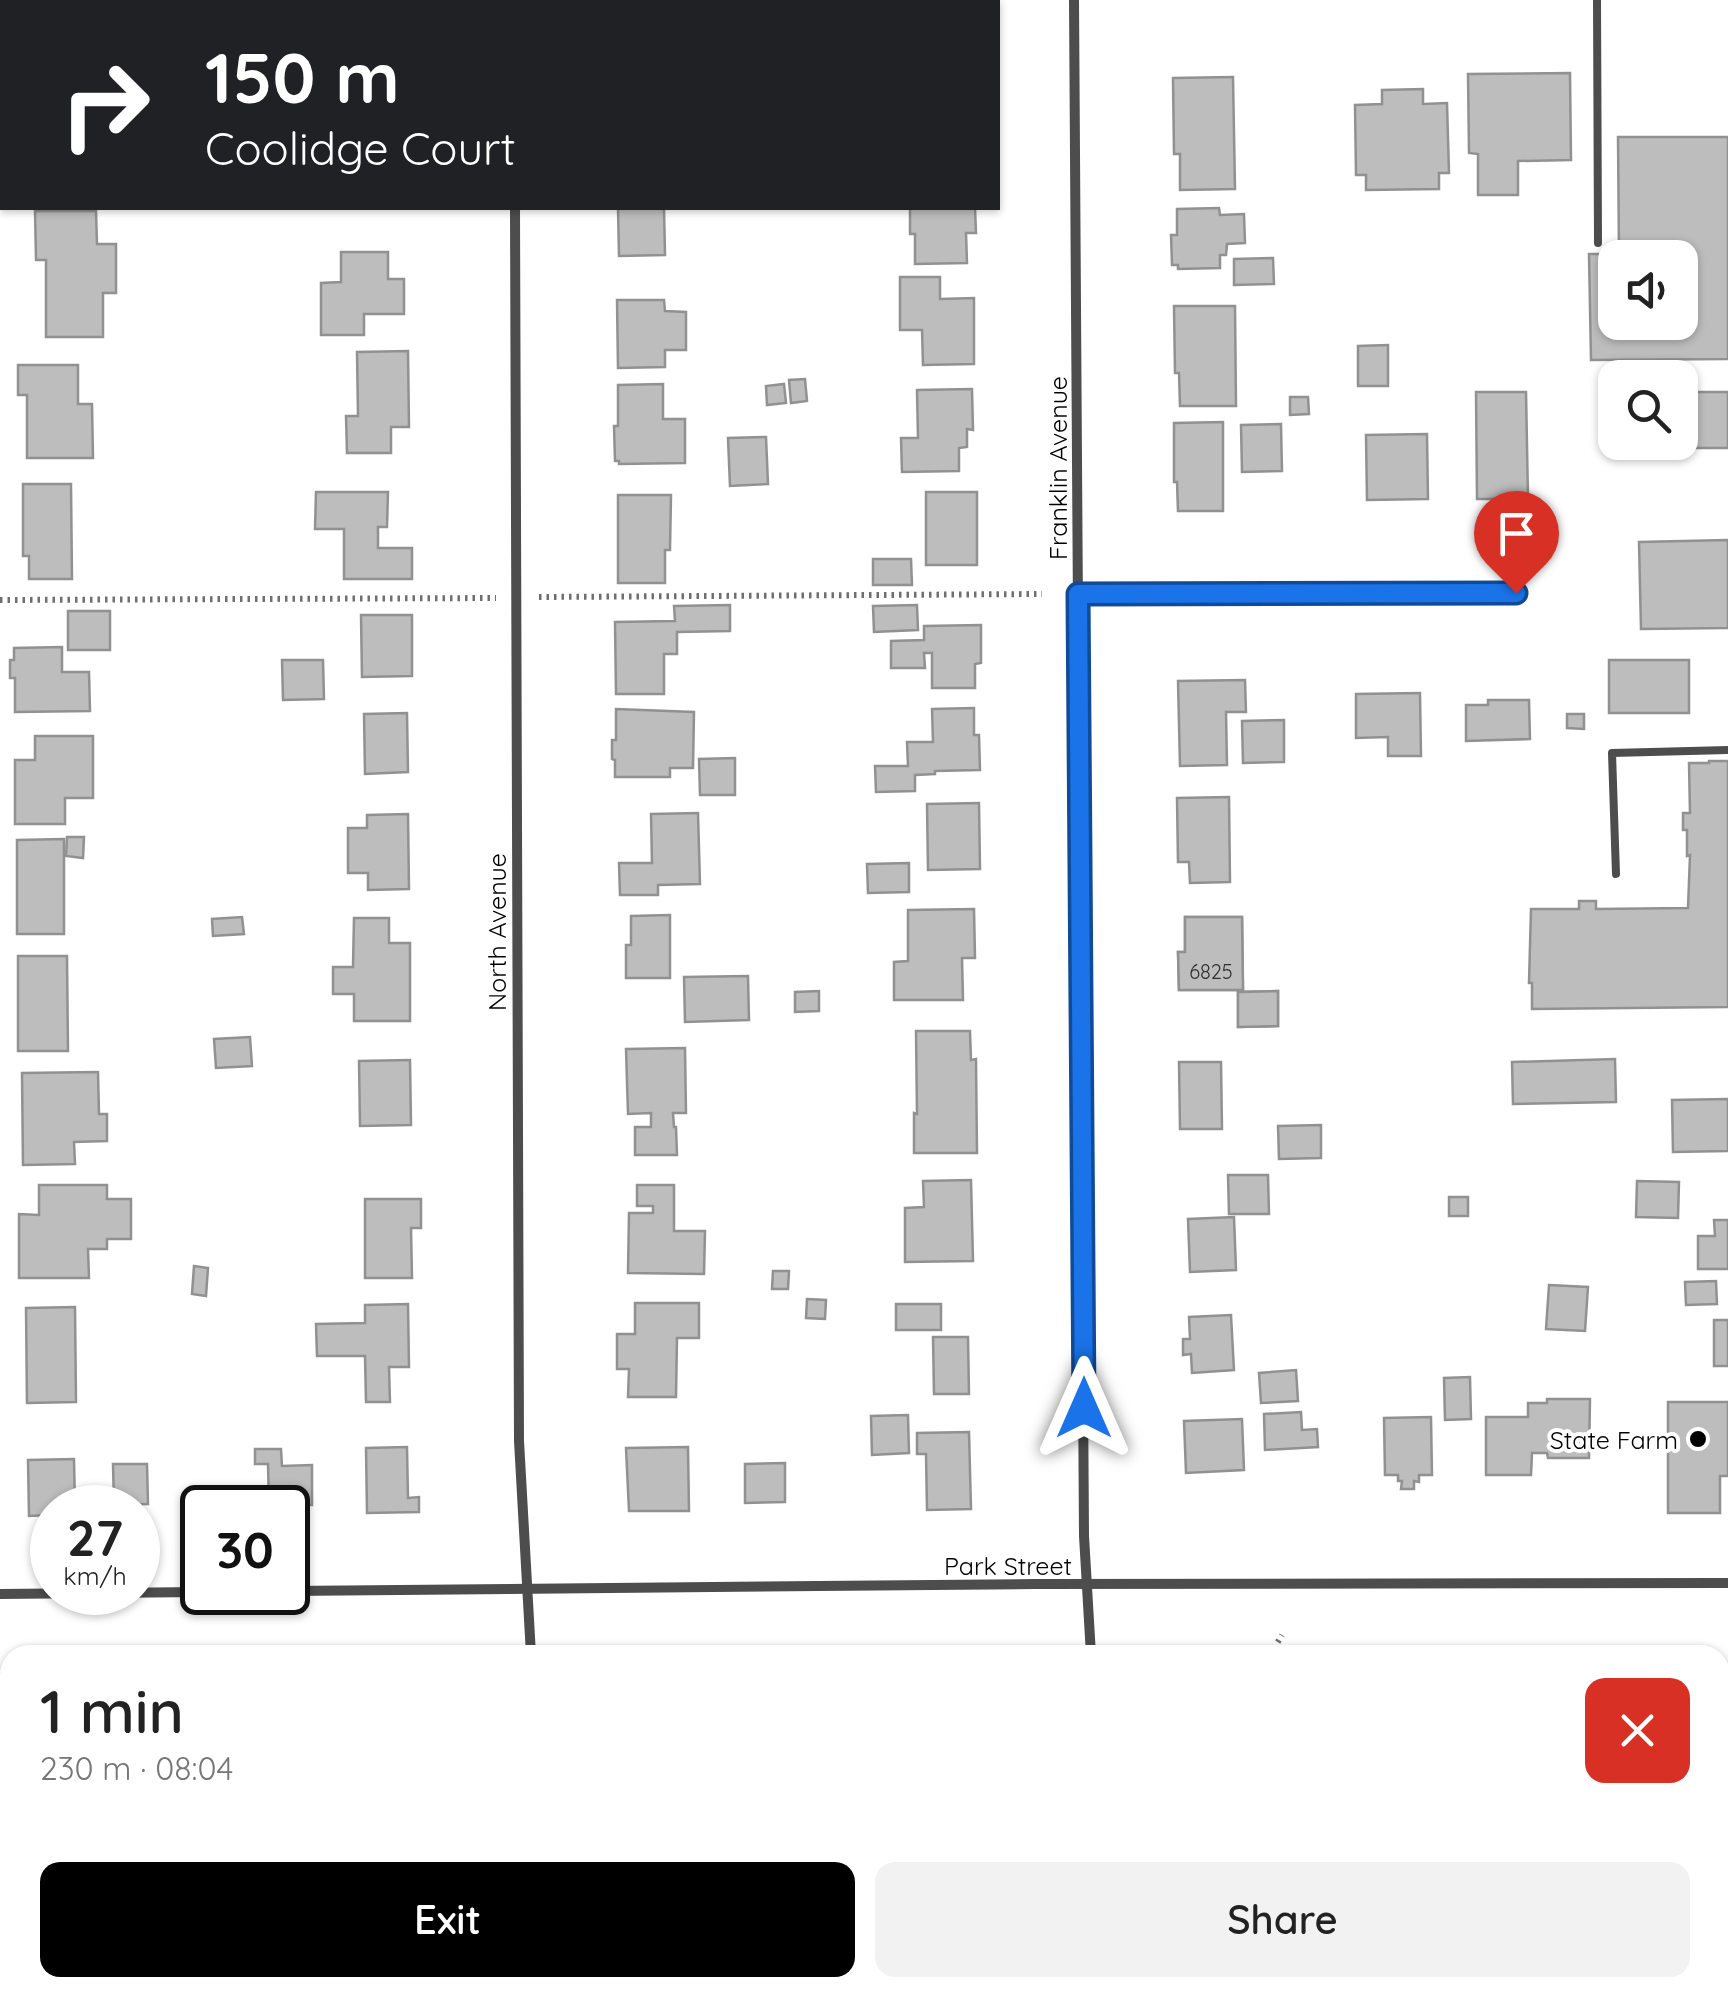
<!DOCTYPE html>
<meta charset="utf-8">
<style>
:root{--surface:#fff;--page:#f2f2f2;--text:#222;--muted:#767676;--accent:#000}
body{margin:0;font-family:Quicksand,sans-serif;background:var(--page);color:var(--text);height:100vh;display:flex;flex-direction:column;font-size:38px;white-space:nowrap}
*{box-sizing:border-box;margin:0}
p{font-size:32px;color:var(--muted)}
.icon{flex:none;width:55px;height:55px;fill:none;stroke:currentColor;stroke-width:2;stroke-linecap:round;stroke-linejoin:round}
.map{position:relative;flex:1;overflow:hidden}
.drawer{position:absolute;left:0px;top:1645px;width:1730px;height:352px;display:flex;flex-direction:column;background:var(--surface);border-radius:30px 30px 0 0;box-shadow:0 2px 8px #0004}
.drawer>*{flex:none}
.top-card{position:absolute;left:0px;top:0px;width:1000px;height:210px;box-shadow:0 2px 8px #0004;background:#202124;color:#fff;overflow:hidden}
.tools{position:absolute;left:1598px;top:240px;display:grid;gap:20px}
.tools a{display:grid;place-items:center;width:100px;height:100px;border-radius:20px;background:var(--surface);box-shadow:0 2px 8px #0004;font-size:50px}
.speed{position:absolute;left:30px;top:1485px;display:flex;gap:20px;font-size:50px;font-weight:700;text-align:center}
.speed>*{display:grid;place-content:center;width:130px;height:130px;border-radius:50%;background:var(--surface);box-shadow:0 2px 8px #0004;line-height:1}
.speed small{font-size:25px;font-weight:400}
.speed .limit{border:5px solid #111;border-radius:15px;background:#fff;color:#111}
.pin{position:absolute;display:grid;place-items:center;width:85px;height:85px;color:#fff;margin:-102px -42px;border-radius:50% 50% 50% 0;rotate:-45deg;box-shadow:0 0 10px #0007}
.pin .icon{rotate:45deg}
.me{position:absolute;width:110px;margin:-55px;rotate:0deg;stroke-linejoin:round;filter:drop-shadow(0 0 8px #0008)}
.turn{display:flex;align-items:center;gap:35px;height:210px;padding:0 40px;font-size:45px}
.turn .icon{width:130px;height:130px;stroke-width:2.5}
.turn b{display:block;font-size:70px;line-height:85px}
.round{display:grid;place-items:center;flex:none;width:105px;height:105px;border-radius:20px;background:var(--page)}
.summary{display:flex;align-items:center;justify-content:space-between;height:170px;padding:0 40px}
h1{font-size:60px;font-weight:600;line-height:75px}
.button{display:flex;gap:20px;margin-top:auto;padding:20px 40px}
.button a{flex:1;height:115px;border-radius:20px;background:var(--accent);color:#fff;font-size:40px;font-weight:600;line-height:115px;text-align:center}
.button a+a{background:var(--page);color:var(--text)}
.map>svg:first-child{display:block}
.building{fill:#bdbdbd;stroke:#919191;stroke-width:2.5;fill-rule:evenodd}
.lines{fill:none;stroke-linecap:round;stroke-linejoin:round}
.path{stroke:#6f6f6f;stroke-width:6;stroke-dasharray:2.5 5;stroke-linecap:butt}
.lane{stroke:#4d4d4d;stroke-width:8}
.street{stroke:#4d4d4d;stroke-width:10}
.route-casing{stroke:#114b97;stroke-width:25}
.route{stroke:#1a73e8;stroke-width:18}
.poi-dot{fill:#000;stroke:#fff;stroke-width:4}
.labels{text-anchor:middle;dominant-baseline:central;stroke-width:8;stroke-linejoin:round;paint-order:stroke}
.number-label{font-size:20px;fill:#2f2f2f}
.street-label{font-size:25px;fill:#000;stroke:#fff}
.poi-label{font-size:25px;fill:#000;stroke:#fff;text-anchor:end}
</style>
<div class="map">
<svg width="1728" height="1996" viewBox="0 0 1728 1996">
<rect width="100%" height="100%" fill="#fff"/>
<g class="building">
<path d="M1570,73L1571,160L1518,161V195H1478V154L1469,153L1468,74Z"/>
<path d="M1233,77L1235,189L1180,190V154H1174L1173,78Z"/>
<path d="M1423,89V104L1447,103L1449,173H1439V189L1366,190V175H1356L1355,105L1382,104V90Z"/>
<path d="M1618,137H1728V359L1591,360L1589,254H1619ZM1615,258H1680V322H1615Z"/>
<path d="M614,208H664L665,255L619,256L618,209Z"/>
<path d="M910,208H975L976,233H966L967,263L915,264V234H910Z"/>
<path d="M1219,208L1220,215L1244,214L1245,243L1227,244L1226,255H1220V268L1178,269V265H1172L1171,235H1177V209Z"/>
<path d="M35,211H96L97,244H116V293H103V337H46V260H36Z"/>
<path d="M341,252H388V279H404V314H364V335H321V283L341,282Z"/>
<path d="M1273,258L1274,284L1234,285V259Z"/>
<path d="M900,277H940V299L974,298V364L923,365L922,330H900Z"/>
<path d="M617,300H664L665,311L686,312V350H665V367L618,368Z"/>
<path d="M1174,306H1235L1236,406H1180L1179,373H1175Z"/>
<path d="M1388,345V386H1358V346Z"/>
<path d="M408,351L409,427H391V453H347L346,416H358L357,352Z"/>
<path d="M18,365H78V404H92L93,458H27V395H18Z"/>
<path d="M805,379L807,401L791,403L789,380Z"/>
<path d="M663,384V419H685V463L619,464V461H615L614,426H618V385Z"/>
<path d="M784,384L786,403L767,405L766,386Z"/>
<path d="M972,389L973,430L967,429V447L959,448V471L902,472L901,438H918L917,390Z"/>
<path d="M1476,392H1526L1528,499H1477Z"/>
<path d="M1685,392H1728V448H1649V442H1680V398H1685Z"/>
<path d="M1290,397H1308L1309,414L1290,415Z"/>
<path d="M1223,422V511H1178L1177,482H1174V423Z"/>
<path d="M1281,424L1282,471L1242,472L1241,425Z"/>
<path d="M1427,434L1428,499L1367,500L1366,435Z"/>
<path d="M766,437L768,484L730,486L728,438Z"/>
<path d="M23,484H71L72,579H29V556H23Z"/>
<path d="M316,492H388L387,527H378V548H412V579H344V529H315Z"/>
<rect x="926" y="492" width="51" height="73"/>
<path d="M618,495H671L670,550H665V583H618Z"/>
<path d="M1728,540V628L1641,629L1639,542Z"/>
<path d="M873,559H911L912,585H873Z"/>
<path d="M730,605V631L677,632V654H664V694H616L615,622L675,621L674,606Z"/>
<path d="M917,605L918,630L874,632L873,606Z"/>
<rect x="68" y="611" width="42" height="39"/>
<path d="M361,615H412V676L362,677Z"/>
<path d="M981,625V663L975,664V688H932V653H924L925,668H891V641L924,640V626Z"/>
<path d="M62,647V672H89L90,711L15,712V678H10V660H14V648Z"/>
<path d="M282,660H323L324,699L283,700Z"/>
<rect x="1609" y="660" width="80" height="53"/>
<path d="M1245,680L1246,712H1226L1227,765L1180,766L1178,681Z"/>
<path d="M1420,693L1421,756H1388V737L1356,738V694Z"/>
<path d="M1488,700H1529L1530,739L1466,741V705H1488Z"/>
<path d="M974,708V735H979L980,770L935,771V774L915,775V791L876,792L875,766H908L907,742H933L932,709Z"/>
<path d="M616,709L694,712L693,768H670V777H615V760L612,759V740H616Z"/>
<path d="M407,713L408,772L365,774L364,714Z"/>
<path d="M1567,714H1584V729L1567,728Z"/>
<path d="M1284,720V762L1243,763L1242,721Z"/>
<path d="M35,736H93V798H65V824H15V760H35Z"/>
<path d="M735,758V795H700L699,759Z"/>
<path d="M1709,761H1728V1007L1532,1009V983H1529L1531,909H1579V901H1596V909L1688,908L1690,855L1687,856V830H1683V813H1690L1689,763H1709Z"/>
<path d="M1229,797L1230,882L1190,883L1189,862H1178L1177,798Z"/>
<path d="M979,803L980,869L928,870L927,804Z"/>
<path d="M698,813L700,884L658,885V895H620L619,863H652L651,814Z"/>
<path d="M408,814L409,889L368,890V873H348V828H367V815Z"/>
<path d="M67,837H84L83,858L66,856Z"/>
<path d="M64,839V934H17V840Z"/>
<path d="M909,863V892L868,893L867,864Z"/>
<path d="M974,909L975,958H962L963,1000H894V962L908,961V910Z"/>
<path d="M670,915V978H626V945H631V916Z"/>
<path d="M242,917L244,934L213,936L212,919Z"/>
<path d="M1185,917H1242L1243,990H1179L1178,952H1185Z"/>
<path d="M1185,917H1242L1243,990H1179L1178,952H1185Z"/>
<path d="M354,918H389V943H410V1021H354V994H333V967H353Z"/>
<path d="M18,956H67L68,1051H18Z"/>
<path d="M748,976L749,1020L685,1022L684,977Z"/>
<path d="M819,991V1011L795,1012V992Z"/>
<path d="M1278,991V1026L1238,1027V992Z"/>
<path d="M1278,991V1026L1238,1027V992Z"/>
<path d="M916,1031H970L971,1060L976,1059L977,1153H914V1113L917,1114Z"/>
<path d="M250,1037L252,1066L216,1068L214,1039Z"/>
<path d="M685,1048L686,1113H673L674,1127H676L677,1155H635V1127H651V1113L628,1114L626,1049Z"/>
<path d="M1615,1059L1616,1102L1513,1104L1512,1062Z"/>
<path d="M410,1060L411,1125L360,1126L359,1061Z"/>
<path d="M1179,1062H1221L1222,1129H1180Z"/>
<path d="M98,1072L99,1114H107V1141L74,1142L75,1164L23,1165L22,1073Z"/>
<path d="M1728,1099V1151L1673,1152L1672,1100Z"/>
<path d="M1321,1125V1158L1279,1159L1278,1126Z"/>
<path d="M1228,1175H1268L1269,1214H1229Z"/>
<path d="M971,1180L973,1261L905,1262V1208L924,1207L923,1181Z"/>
<path d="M1637,1181L1679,1182L1678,1218L1636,1217Z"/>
<path d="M39,1185H107V1199H131V1239H107V1249H88L89,1278H19V1214L39,1215Z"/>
<path d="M637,1185H674V1231H705L704,1274L628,1273L629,1213H653V1206H637Z"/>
<rect x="1449" y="1197" width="19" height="19"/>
<path d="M365,1199H421V1228H411L412,1278H365Z"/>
<path d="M1234,1217L1236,1270L1190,1272L1188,1219Z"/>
<path d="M1714,1220H1728V1269H1698V1236H1715Z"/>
<path d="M194,1266L208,1268L206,1296L192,1294Z"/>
<path d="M773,1271H789L788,1289H772Z"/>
<path d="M1716,1281L1717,1304L1686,1305L1685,1282Z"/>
<path d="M1549,1285L1588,1287L1585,1331L1546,1329Z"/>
<path d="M807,1299L826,1300L825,1319L806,1318Z"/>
<path d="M635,1303H699V1338H677L676,1397H628L629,1369H617V1334H635Z"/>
<path d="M408,1304L409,1367H389L390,1402H366L365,1356H317L316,1324L365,1323V1305Z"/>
<rect x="896" y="1304" width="45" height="26"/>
<path d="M75,1307L76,1402L27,1403L26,1308Z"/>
<path d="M1231,1315L1234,1370L1192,1373L1191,1354L1183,1355V1339H1190L1189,1317Z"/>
<rect x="1714" y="1320" width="14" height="46"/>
<path d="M933,1337H968L969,1394H934Z"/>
<path d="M1296,1370L1298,1401L1261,1403L1259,1373Z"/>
<path d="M1470,1377L1471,1419L1445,1420L1444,1378Z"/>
<path d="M1547,1399H1590L1589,1458H1548L1547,1453H1532L1531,1475H1486V1417H1528V1403H1547Z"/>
<path d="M1668,1402H1728V1476H1720V1513H1668Z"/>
<path d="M1301,1412L1302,1430L1317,1429L1318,1447L1265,1450L1264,1414Z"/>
<path d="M908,1415L909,1453L872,1455L871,1416Z"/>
<path d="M1431,1417L1432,1475H1419V1482L1414,1481V1489H1401L1402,1481H1398V1475H1385L1384,1418Z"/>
<path d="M1242,1419L1244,1470L1186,1473L1184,1421Z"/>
<path d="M969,1432L971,1509L927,1510L926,1454H917V1433Z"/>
<path d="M407,1447L408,1498L419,1497V1512L367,1513L366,1448Z"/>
<path d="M688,1447L689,1511H629L626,1448Z"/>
<path d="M255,1449H281L282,1466L312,1465V1505H269L268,1464H255Z"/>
<path d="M74,1459L75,1508H52V1515L29,1516L28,1460Z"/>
<path d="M785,1463V1502L745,1503V1464Z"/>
<path d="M113,1464H147L148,1504L114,1505Z"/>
<rect x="1720" y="1706" width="8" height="53"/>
<rect x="108" y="1988" width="37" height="8"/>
<rect x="359" y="1988" width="79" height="8"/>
<path d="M647,1988H692V1992L647,1994Z"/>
<rect x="728" y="1988" width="49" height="8"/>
<rect x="947" y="1988" width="45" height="8"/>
</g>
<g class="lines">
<g class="path">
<path d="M539,597L1042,594"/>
<path d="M0,600L496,598"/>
<path d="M1270,1655L1282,1635"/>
</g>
<g class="lane">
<path d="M1597,0L1598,243"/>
<path d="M1616,874L1612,753L1728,750"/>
</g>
<g class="street">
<path d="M1074,0L1084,1536L1091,1655"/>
<path d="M516,2V0"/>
<path d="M515,208L519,1441L531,1655"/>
<path d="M1078,595L1516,593"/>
<path d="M288,1591L1034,1584L1728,1583"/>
<path d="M0,1594L202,1592"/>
<path d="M551,1988V1996"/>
<path d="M1112,1988L1113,1996"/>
</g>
</g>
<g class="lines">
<g class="route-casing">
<path id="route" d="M1084,1408L1078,594L1516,593"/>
</g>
<use href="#route" class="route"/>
</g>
<circle class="poi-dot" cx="1698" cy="1439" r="10"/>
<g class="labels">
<g class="number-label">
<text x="1211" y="971">6825</text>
</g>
<g class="street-label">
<text transform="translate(1057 468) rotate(-90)">Franklin Avenue</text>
<text transform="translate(496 932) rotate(-90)">North Avenue</text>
<text x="1008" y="1565">Park Street</text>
</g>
<g class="poi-label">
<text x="1678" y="1439">State Farm</text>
</g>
</g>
</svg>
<div class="tools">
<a><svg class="icon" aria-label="sound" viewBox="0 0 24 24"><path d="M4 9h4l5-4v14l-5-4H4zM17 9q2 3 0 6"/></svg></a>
<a><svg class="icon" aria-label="search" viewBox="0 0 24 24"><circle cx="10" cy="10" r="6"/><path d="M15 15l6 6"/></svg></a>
</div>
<div class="speed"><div>27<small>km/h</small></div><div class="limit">30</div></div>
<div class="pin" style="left:1516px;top:593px;background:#d93025"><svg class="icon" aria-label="arrive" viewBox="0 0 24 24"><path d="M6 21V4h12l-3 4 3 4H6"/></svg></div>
<svg class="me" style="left:1084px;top:1408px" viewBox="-20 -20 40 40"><path d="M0-17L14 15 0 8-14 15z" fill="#1a73e8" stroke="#fff" stroke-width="4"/></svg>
<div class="top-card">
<div class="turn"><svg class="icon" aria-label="right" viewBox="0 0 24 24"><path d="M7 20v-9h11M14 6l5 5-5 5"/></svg><div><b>150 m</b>Coolidge Court</div></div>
</div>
<section class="drawer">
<div class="summary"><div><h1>1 min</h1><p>230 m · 08:04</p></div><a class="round" style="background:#d93025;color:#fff"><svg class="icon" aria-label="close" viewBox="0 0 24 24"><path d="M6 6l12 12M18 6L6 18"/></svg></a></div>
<div class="button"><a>Exit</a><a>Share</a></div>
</section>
</div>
